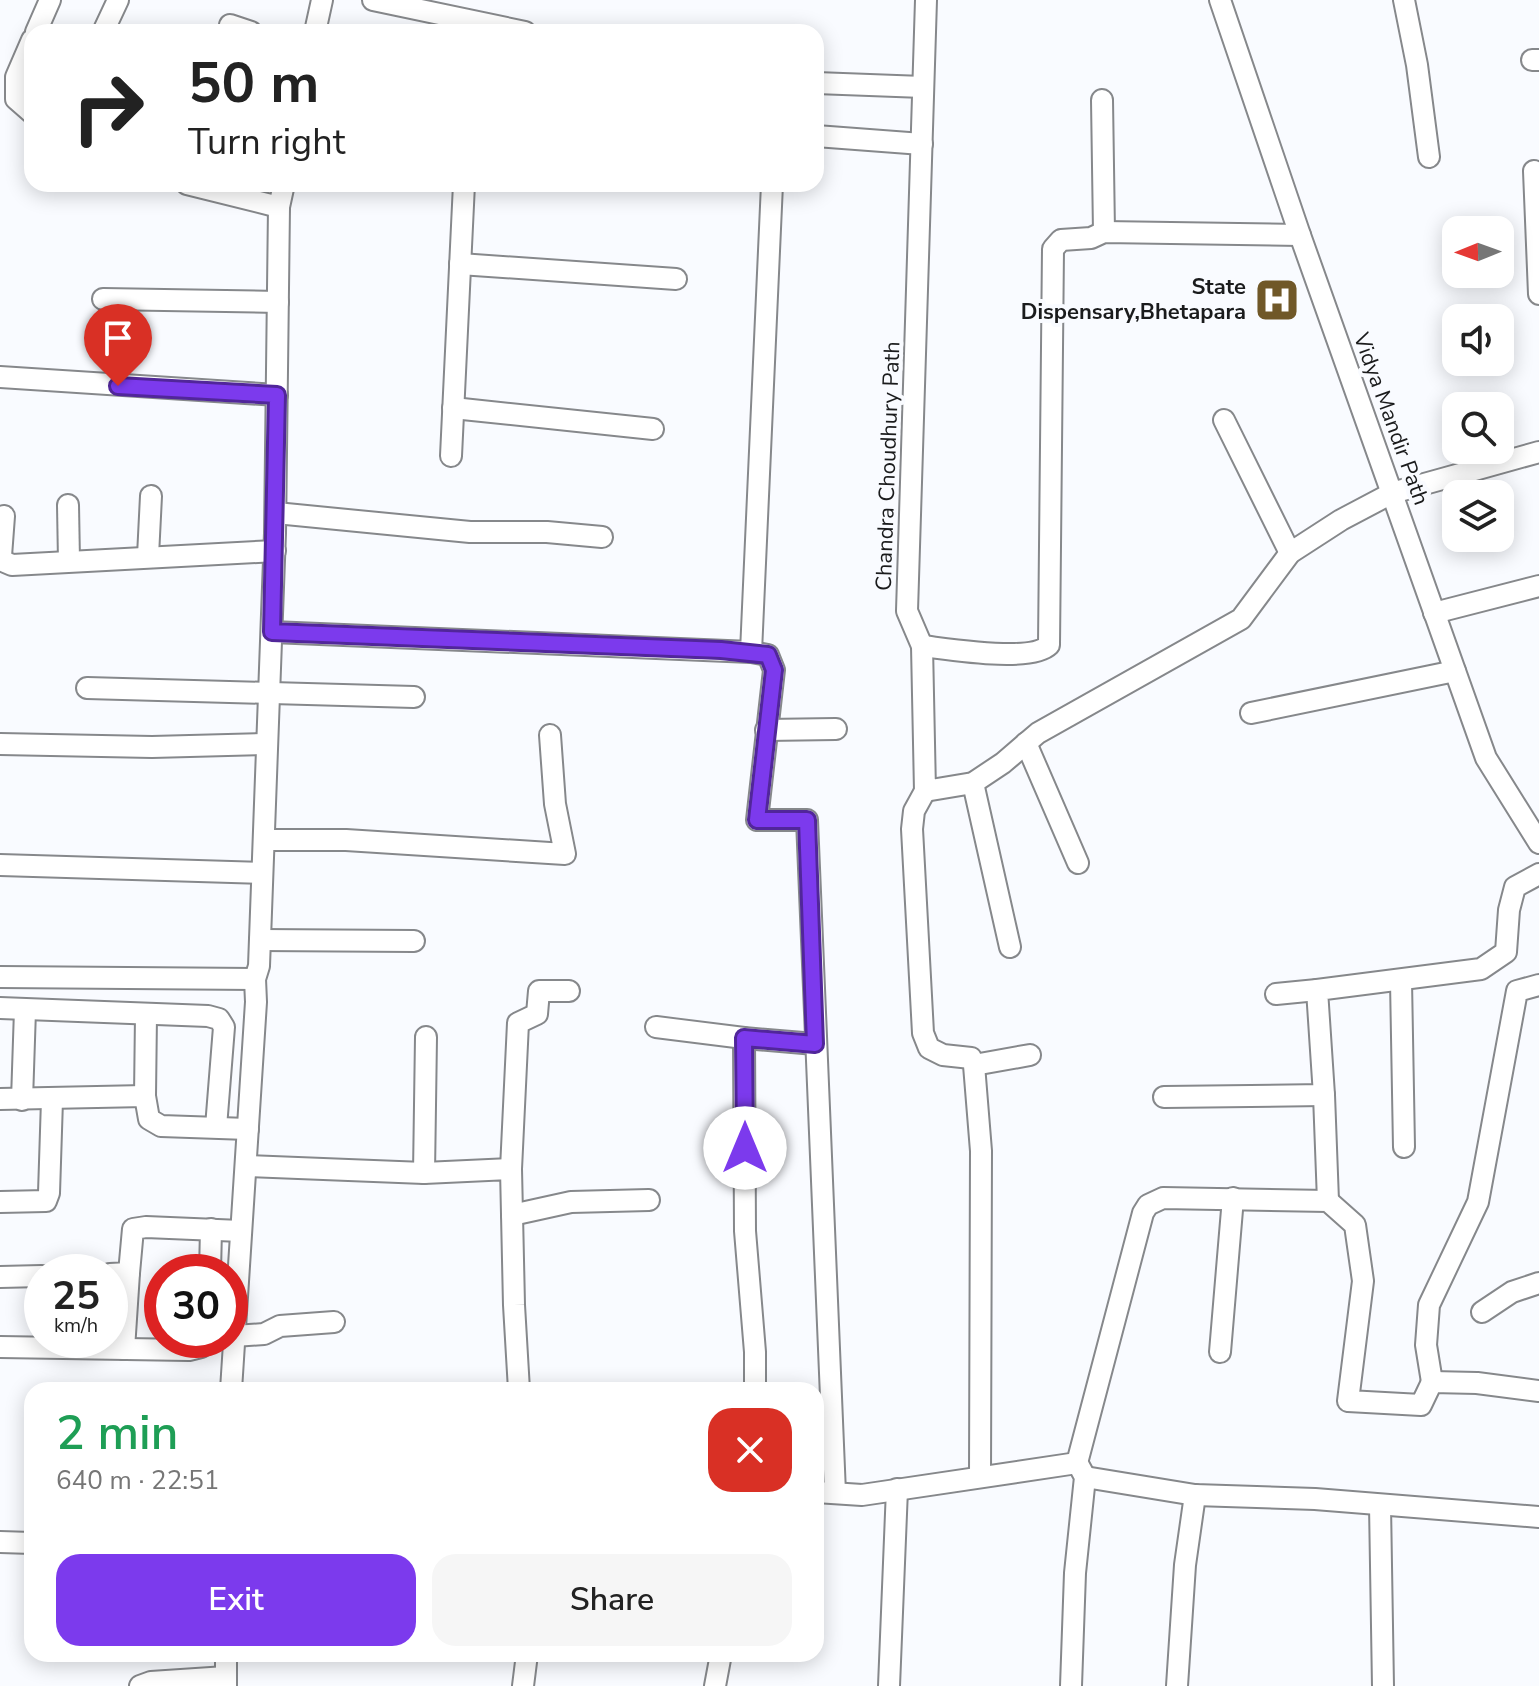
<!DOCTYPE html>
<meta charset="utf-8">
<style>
:root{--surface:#fff;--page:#f6f6f6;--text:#222;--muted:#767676;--accent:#7c3aed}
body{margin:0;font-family:"Nunito Sans",sans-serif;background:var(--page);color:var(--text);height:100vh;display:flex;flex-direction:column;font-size:30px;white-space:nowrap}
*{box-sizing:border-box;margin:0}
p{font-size:26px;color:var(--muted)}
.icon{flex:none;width:44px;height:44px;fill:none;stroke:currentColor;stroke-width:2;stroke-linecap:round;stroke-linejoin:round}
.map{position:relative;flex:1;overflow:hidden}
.panel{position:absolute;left:24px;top:1382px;width:800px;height:280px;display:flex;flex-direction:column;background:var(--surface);border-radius:24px;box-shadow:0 4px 20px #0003}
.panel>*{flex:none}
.guide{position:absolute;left:24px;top:24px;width:800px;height:168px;border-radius:24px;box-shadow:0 4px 20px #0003;background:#fff;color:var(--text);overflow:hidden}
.needle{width:52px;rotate:269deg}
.tools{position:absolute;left:1442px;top:216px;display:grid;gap:16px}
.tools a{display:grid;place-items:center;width:72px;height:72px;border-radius:16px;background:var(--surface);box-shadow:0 4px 20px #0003;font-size:40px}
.speed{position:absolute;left:24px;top:1254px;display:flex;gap:16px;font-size:40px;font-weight:700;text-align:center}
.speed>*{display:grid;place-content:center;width:104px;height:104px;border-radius:50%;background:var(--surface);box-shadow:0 4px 20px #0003;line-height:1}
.speed small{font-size:20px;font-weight:400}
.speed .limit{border:12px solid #d22;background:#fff;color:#111}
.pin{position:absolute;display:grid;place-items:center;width:68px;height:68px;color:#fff;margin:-82px -34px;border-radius:50% 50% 50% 0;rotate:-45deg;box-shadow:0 0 8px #0007}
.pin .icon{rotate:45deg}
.me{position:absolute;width:88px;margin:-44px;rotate:0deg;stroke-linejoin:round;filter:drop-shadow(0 0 6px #0008)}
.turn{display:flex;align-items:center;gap:28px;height:168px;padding:0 32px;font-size:36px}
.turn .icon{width:104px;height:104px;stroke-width:2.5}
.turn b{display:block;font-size:56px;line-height:68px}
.round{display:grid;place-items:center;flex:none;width:84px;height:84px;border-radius:24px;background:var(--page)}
.head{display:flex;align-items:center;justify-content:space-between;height:136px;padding:0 32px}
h1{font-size:48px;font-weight:600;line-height:60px;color:#1e9e55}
.button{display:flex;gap:16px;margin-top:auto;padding:16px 32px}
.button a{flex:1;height:92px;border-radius:24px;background:var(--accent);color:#fff;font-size:32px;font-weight:600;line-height:92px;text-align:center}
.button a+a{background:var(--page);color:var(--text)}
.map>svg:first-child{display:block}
.building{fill:url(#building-hatch)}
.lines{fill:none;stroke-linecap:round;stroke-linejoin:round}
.minor-casing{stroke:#86888b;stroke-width:24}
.minor{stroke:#fff;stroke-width:20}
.route-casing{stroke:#51269a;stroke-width:20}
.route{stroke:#7c3aed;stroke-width:14}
.labels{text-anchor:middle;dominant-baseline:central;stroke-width:8;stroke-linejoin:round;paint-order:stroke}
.poi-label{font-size:22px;font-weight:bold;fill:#1a1b1c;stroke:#f9fbff;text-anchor:end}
.street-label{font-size:22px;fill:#1a1b1c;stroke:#f9fbff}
</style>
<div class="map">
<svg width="1539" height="1686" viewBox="0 0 1539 1686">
<defs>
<pattern id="building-hatch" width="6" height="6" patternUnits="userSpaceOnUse" patternTransform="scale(2)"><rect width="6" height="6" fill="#7e8084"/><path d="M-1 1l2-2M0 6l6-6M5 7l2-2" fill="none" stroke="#66686b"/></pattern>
</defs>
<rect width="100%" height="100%" fill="#f9fbff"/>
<path class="building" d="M1268,280H1292L1293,315L1269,316Z"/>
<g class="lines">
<g class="minor-casing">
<g id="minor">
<path d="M373,0L525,32"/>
<path d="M926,0L907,611L922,646L925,791L973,783L1003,763L1038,733L1241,619L1290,553L1341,520L1392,493L1539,452"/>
<path d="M1220,0L1300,235L1486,758L1539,843"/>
<path d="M1404,0L1417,65L1429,157"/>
<path d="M230,25L251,32"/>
<path d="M36,32L50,0"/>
<path d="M103,32L118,0"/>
<path d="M315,32L322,0"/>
<path d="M32,40L16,77V99L32,113"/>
<path d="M1532,60H1539"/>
<path d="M816,83L923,87"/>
<path d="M1102,100L1104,232"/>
<path d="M816,136L922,144"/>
<path d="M1534,171L1539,294"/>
<path d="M187,184L279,207"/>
<path d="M460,264L676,279"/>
<path d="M103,299L278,302"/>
<path d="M0,377L277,395"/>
<path d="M453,408L653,429"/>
<path d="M1224,420L1290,553"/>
<path d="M451,456L464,184"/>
<path d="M68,505L69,561"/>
<path d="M276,513L470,532H547L602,537"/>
<path d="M4,516L1,556L5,562L12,565L275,551"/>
<path d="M148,556L151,496"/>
<path d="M1434,613L1539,586"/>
<path d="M272,632L751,652L768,655L774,670L757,820H807L835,1493"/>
<path d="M922,646C948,649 1031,663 1049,645L1053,249L1061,240L1091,238L1104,232L1300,235"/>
<path d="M751,652L772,184"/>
<path d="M87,688L414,697"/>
<path d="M1251,713L1455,671"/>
<path d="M766,730L836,729"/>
<path d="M1026,743L1078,863"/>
<path d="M0,744L152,747L267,744"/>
<path d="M973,783L1010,947"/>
<path d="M925,791L914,811L912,829L923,1033L929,1048L943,1055L971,1058L974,1065L981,1151L980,1477"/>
<path d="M264,840H346L565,854L555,804L550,735"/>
<path d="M0,865L262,873"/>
<path d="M260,940L414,941"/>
<path d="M0,977L255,979"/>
<path d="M1401,981L1404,1147"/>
<path d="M1276,994L1317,990"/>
<path d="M0,1008L208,1016L219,1019L224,1027L216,1127"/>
<path d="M656,1027L744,1038L745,1231L755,1352V1390"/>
<path d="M744,1038L815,1044"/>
<path d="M974,1065L1030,1055"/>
<path d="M1324,1095L1328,1201"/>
<path d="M145,1096L146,1015"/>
<path d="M1164,1097L1324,1095L1317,990L1481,969L1506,952L1509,910L1515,887L1539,874"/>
<path d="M0,1099L145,1096L149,1119L161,1126L248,1129"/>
<path d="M22,1100L25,1010"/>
<path d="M246,1166L424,1173L511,1169L514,1305L519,1390"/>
<path d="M511,1169L518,1023L537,1014L539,991H569"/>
<path d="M424,1173L426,1037"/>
<path d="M0,1202L46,1201L49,1193L52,1100"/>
<path d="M512,1215L571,1202L649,1200"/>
<path d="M210,1272L211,1229"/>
<path d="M110,1274L129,1273L133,1229L146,1227L241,1231"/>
<path d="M0,1277L42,1276"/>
<path d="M1482,1312L1512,1292L1539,1283"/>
<path d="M234,1336L264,1334L280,1326L334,1322"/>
<path d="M0,1347L189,1350L201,1347L204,1340"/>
<path d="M124,1349L129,1273"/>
<path d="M1220,1352L1233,1198"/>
<path d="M1432,1382L1426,1345L1429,1305L1478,1202L1517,991L1539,985"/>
<path d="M231,1390L256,1002L255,979L259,966L275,533L279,207L284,184"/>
<path d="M1085,1477L1195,1495L1315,1499L1539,1517"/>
<path d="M816,1492L862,1495L1077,1463L1143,1213L1148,1205L1163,1198L1328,1201L1355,1225L1363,1281L1348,1401L1421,1405L1432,1382L1477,1383L1539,1391"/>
<path d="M1380,1505L1383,1686"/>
<path d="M0,1542L32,1543"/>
<path d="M226,1654V1686"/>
<path d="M140,1686L151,1682L226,1677"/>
<path d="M523,1686L527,1654"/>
<path d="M715,1686L721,1654"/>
<path d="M889,1686L897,1489"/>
<path d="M1071,1686L1075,1573L1085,1477L1078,1464"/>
<path d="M1177,1686L1185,1565L1195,1495"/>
</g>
</g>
<use href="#minor" class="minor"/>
</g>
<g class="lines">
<g class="route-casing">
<path id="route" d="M118,386L277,395L272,632L721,650L768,655L774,670L757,820H807L815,1044L744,1038L745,1148"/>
</g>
<use href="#route" class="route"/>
</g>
<defs>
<g id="hospital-square" transform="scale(2.3)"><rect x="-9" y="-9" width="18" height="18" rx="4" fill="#705828" stroke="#f9fbff"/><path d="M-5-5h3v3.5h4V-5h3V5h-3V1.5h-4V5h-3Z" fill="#fff"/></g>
</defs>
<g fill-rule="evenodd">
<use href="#hospital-square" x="1277" y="300"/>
</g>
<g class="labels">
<g class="poi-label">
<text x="1246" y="287">State<tspan x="1246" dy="25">Dispensary,Bhetapara</tspan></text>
</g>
<g class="street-label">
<text transform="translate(1391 419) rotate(70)">Vidya Mandir Path</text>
<text transform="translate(888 466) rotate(-88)">Chandra Choudhury Path</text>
</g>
</g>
</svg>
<div class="tools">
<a><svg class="needle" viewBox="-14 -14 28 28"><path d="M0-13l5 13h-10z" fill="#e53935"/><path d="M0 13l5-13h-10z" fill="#767676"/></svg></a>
<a><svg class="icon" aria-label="sound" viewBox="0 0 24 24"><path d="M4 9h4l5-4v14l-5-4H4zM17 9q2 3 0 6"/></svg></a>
<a><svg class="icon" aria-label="search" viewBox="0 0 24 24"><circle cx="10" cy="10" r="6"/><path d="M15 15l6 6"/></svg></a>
<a><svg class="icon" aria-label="layers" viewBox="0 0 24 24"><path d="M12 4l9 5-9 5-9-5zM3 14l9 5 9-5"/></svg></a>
</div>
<div class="speed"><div>25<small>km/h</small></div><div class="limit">30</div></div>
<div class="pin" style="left:118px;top:386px;background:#d93025"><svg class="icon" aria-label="arrive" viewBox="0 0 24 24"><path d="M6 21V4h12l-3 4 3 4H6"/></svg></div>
<svg class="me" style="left:745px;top:1148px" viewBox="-20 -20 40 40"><circle r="19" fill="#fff"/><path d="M0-13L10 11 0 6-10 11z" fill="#7c3aed"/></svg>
<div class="guide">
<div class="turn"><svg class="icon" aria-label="right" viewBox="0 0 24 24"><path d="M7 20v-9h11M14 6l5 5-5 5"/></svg><div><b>50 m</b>Turn right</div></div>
</div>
<section class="panel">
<div class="head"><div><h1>2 min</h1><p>640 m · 22:51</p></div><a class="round" style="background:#d93025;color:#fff"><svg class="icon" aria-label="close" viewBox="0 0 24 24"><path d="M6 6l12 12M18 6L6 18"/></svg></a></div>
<div class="button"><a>Exit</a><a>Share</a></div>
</section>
</div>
